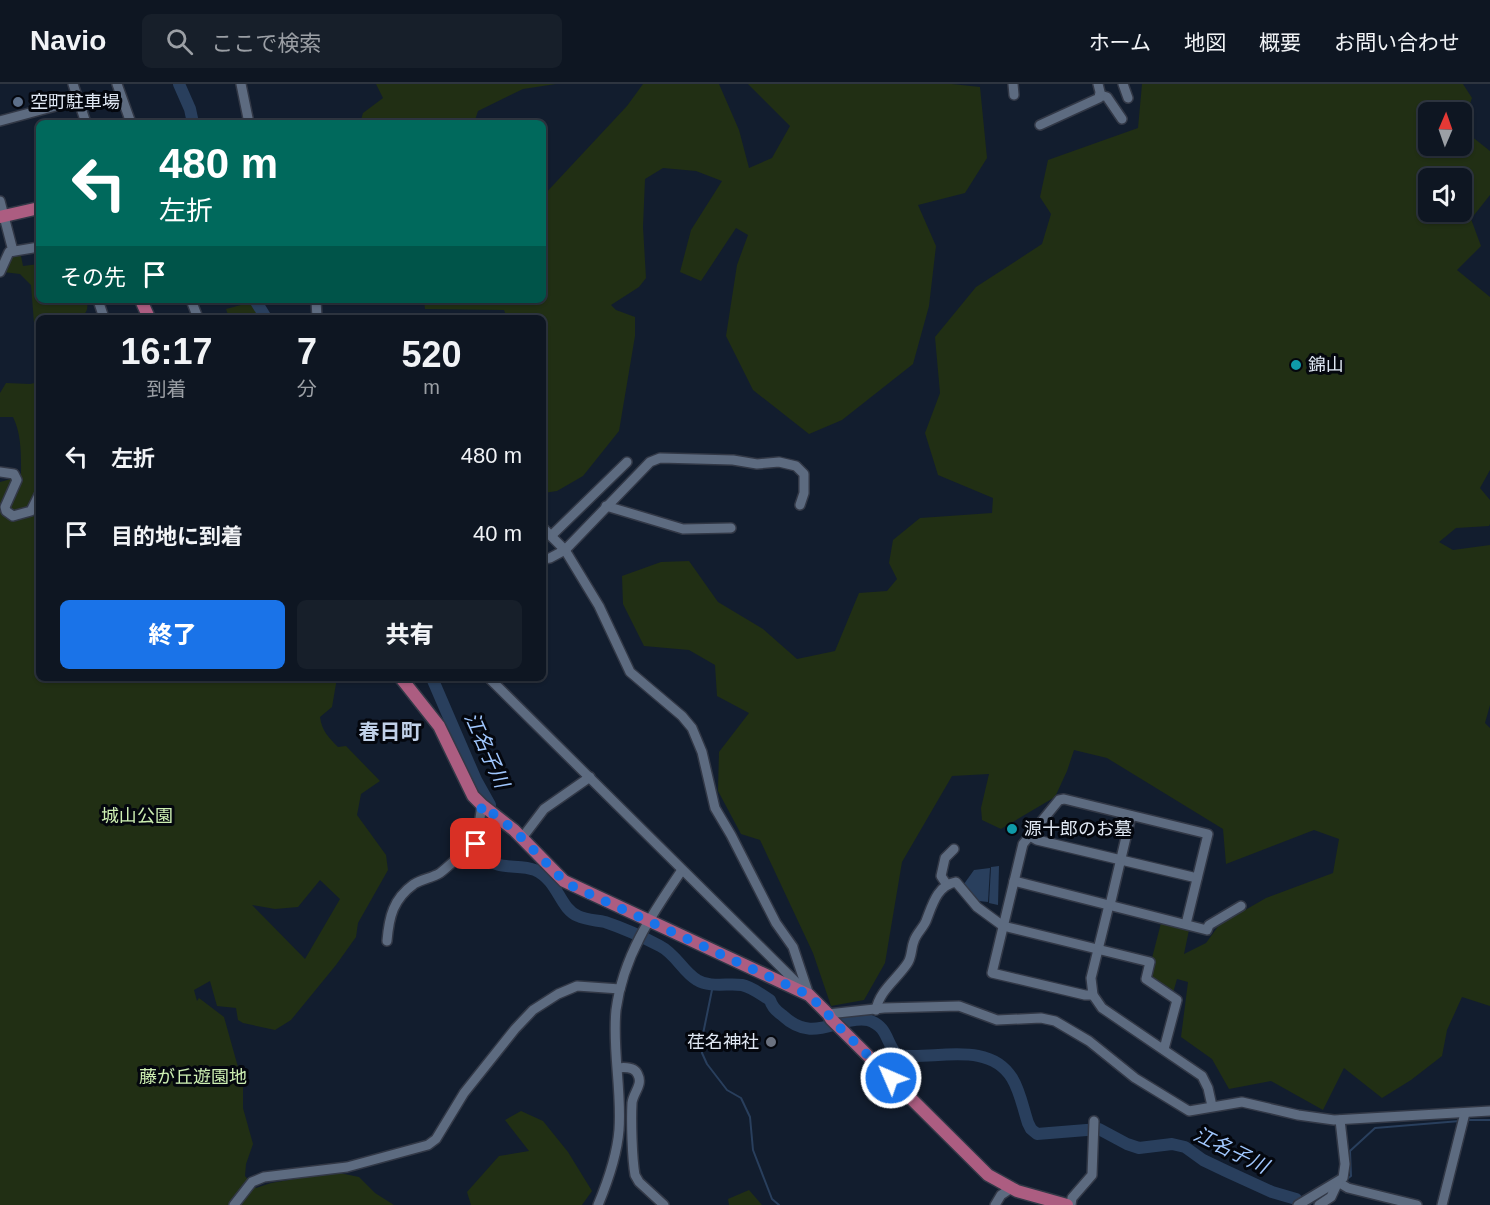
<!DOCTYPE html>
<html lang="ja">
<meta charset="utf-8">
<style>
:root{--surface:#0e1622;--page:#171f2a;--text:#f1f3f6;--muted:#9b9fa5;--line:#2e3540;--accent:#1a73e8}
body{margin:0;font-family:Helvetica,"Noto Sans JP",sans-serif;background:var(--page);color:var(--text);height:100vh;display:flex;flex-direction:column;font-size:22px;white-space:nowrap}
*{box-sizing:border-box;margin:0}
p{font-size:20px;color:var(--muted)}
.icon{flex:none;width:33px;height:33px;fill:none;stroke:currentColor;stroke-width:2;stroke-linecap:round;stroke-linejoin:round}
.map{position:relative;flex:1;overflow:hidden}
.sheet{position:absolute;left:36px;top:231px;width:510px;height:366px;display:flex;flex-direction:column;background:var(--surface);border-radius:9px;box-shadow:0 2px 4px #0004,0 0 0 2px var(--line)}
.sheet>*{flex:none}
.hud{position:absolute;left:36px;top:36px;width:510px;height:183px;border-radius:9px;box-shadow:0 2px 4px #0004,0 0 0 2px var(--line);background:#00695c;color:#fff;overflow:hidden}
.needle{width:39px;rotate:2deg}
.tools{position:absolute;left:1418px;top:18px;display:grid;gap:12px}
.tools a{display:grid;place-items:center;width:54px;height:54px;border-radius:9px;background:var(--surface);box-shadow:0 2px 4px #0004,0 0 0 2px var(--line);font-size:30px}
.pin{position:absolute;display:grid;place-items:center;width:51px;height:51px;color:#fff;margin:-26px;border-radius:12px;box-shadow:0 3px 9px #0006}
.me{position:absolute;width:66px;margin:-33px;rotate:315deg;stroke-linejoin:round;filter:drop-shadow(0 0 4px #0008)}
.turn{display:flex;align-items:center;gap:21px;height:126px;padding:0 24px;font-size:27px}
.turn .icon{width:78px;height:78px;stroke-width:2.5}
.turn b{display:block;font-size:42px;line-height:51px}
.then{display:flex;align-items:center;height:57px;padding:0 24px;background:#0003;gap:12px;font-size:22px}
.eta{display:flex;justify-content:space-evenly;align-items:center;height:102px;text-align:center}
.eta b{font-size:36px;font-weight:800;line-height:42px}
.button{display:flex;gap:12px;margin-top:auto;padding:12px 24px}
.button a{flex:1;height:69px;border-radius:9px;background:var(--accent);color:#fff;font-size:24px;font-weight:800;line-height:69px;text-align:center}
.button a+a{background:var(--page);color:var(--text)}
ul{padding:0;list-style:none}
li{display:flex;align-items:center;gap:18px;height:78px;padding:0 24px}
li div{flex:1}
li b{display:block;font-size:22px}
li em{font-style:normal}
header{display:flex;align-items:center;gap:36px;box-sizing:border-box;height:84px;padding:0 30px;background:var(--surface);border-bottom:2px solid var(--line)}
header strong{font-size:28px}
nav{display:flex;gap:33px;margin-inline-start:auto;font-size:21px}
.search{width:420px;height:54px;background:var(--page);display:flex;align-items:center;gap:15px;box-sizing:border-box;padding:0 21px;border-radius:9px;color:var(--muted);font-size:22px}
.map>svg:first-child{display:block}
.green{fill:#212f14;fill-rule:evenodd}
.water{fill:#293f5d}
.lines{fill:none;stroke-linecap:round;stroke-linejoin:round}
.stream{stroke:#293f5d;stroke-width:2}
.river{stroke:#293f5d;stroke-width:12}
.minor-casing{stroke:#323846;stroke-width:12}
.major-casing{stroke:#323846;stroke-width:15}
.minor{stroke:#5d6b80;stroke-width:9}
.major{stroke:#ac5d81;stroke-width:12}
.route{stroke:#1a73e8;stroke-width:10;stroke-dasharray:0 18}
.service-dot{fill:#5c6f8a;stroke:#04070e;stroke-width:2}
.culture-dot{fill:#0f9aa8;stroke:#04070e;stroke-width:2}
.worship-dot{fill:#6b7280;stroke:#04070e;stroke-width:2}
.labels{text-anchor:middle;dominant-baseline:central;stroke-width:6;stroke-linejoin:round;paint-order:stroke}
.poi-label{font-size:18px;fill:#dfe7f3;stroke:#04070e;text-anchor:start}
.park-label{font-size:18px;fill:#cdefb2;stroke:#04070e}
.water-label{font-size:20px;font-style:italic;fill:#a0c7fe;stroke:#04070e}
.quarter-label{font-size:21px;font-weight:bold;fill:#c1d1e8;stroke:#04070e}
</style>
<header>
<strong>Navio</strong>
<div class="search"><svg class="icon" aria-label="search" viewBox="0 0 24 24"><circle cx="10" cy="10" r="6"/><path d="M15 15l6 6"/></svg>ここで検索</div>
<nav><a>ホーム</a><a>地図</a><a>概要</a><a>お問い合わせ</a></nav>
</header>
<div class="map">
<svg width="1490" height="1121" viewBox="0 0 1490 1121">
<rect width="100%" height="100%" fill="#121d2e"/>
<g class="green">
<path d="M376,0H556L523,5L478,27L474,39H360L363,29L383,14Z"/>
<path d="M643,0H719L739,46L749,84L772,74L790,42L748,0H952L980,3L987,74L965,109L918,121L936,162L929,222L913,280L842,336L809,350L753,306L726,252L737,181L748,151L736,144L701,197L680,188L691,146L722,97L696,87L663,84L645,95L643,143L646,194L639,203L611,221L616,226L635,233V252L619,347L583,392L557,407L543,409V234H507L504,226L425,225L424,216H543V112L627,22Z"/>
<path d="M1142,0H1463L1472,14L1461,44V28H1428V62H1461V44L1490,67V111L1471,135L1481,162L1457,186L1490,213V386L1480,404L1490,416V440L1489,442L1456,444L1439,458L1453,466L1490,461V621L1485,639L1490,644V922L1462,913L1447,946L1442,972L1411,996L1382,1014L1344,984L1323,1026L1271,997L1229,1005L1212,975L1181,953L1188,898L1177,895L1173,909C1154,896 1148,900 1154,875L1152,874L1161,839L1189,846L1184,870L1206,859L1219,841L1266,814L1333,789L1339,755L1314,746L1226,780L1223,745L1107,674L1074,666L1067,687L1055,713L1001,745L982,736L981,724L989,690L952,692L902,778L885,879L864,916L831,922L813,869L760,756L741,750L718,707L719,668L749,629L717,612L715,581L689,566L644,562L623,520L622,492L661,478L689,477L718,518L763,545L797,575L835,567L859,509L887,507L897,495L889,479L893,456L920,434L992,429L993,414L938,391L925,349L940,309L935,253L976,203L1042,160L1051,130L1040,113L1048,76L1138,44ZM1428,94H1461V128H1428Z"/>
<path d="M11,172H21L23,182L39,180V216H86C89,224 87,228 81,234H39V239H34L31,201L20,190L3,188Z"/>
<path d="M252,218L262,234H229L226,225Z"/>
<path d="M39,298V594H337L332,623L320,633C322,647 328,653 338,663L346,662L380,697L361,710L357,731L386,771L388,786L358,839L356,853L336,881L291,936L275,946L243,939L238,936L236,924L217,922L210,897L194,906L197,917L199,914L224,933L243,1001V1024L253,1060L246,1080L245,1092L256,1104L271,1099L335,1088L359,1093L375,1109L394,1121H0V398L11,395L21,398V393C21,373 22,351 13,333H0V309L6,299L30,300ZM320,796L340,815L305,875L252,821L275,825L298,823Z"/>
<path d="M521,1027L543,1037L568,1068L592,1107L582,1121H471L467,1108L499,1072L529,1067L505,1036Z"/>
<path d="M749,1106L762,1121H729L728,1115Z"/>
</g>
<g class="water">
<path d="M999,782L998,821L989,819L991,783Z"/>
<path d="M990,784L988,818L979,817L964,800L974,786Z"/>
</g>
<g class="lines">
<g class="stream">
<path d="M713,901L703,950L702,969L707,980L727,1006L741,1014L750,1033L753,1066L772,1115L779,1121"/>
<path d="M1466,1036H1490"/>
<path d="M1347,1095L1351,1092L1350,1067L1375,1044L1460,1037"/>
<path d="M1308,1121L1330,1107"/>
</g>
<g class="river">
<path d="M179,0L190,25L193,39"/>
<path d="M255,216L266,234"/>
<path d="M432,594L476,696L490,721L484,771C496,788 518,779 535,786C559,797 559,824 578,832C586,836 596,836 605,838C623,844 643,853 660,862C676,870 683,888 697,896C710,904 728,899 742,901C752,903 762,911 770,916C772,923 776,927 782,931C814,961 835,932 868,936C889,943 885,958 897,971C932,977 988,955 1012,994C1020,1007 1023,1024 1028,1039L1031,1045L1037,1050L1099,1045L1127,1060L1139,1064L1172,1060L1185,1063L1203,1076L1226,1087L1272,1108L1296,1115L1302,1121"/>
</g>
<g class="minor-casing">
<g id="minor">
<path d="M73,0L86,39"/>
<path d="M117,0L131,39"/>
<path d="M241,0L249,39"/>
<path d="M1013,0L1014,11"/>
<path d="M1123,0L1128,14"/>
<path d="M1100,11L1107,13L1122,35"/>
<path d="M0,37L78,16"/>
<path d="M1040,41L1099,14L1100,8L1098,0"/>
<path d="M0,117L13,167"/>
<path d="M0,188L9,168L39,163"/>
<path d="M98,216L104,234"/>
<path d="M191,216L198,234"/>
<path d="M316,216L317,234"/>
<path d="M0,388L14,390L17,396L5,423L6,427L13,432L31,427L39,411"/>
<path d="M606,422L683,445L731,444"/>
<path d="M543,444L565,466L599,522L630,588L682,632L692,644L702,668L715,724L731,751L776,839L793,863L809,911"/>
<path d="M552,451L627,378"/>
<path d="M543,475L550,474L565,466L650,378L660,374L733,376L757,380L779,378L796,382L804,390V409L800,421"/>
<path d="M489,594L805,907"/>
<path d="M1030,752L1037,756L1197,794"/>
<path d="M522,754L544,725L590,693"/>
<path d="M1014,797L1207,846L1209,841L1241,822"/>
<path d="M947,801L941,792L945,774L954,765"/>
<path d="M1109,821L1091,894L1093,911L1102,924L1202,992L1208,1004L1212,1022"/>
<path d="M1110,821L1131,732"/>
<path d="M387,857C389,833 393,815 414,800C422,795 432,794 440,789C453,779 462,768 476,760L482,721"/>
<path d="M1093,911H1085L992,889L1023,760L1059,716L1064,715L1208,750L1186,840"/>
<path d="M876,926C879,907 897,895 907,880C912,874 911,864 914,857C916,850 923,844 926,837C932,822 937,801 956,798L977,823L1003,842L1150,878L1146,895L1177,916L1164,965"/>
<path d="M828,930L884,924L959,922L997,936L1041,934L1055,937L1089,957L1135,994L1189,1027L1242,1018L1298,1031L1334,1036L1490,1027"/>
<path d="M618,984C626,983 635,983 638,991C643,1001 633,1009 632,1019C631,1036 632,1074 635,1091L639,1098L664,1121"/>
<path d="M1338,1098L1348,1104L1417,1121"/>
<path d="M234,1121L252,1098L264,1093L347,1083L428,1061L436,1055L464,1009L515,945L533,926L558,910L577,902L620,905"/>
<path d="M598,1121C608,1097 617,1072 619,1046C622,1006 612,966 616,926C623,872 652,830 682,786"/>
<path d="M995,1121L1001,1111L1010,1105"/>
<path d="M1071,1121L1072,1114L1092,1091L1094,1037"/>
<path d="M1298,1121L1343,1094L1345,1080L1340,1036"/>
<path d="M1319,1121L1331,1113L1338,1098"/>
<path d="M1442,1121L1465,1029"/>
</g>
</g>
<g class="major-casing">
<g id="major">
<path d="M0,133L39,124"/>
<path d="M141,216L149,234"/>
<path d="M401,594L439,642L473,712L482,721L514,746L564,797L809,911L828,930L831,935L988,1091L1017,1107L1067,1121"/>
</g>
</g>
<use href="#minor" class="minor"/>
<use href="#major" class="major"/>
</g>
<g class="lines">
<path class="route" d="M476,760L482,721L514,746L564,797L570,801L809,911L828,930L831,935L891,994"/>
</g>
<circle class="service-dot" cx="18" cy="18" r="6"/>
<g class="culture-dot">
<circle cx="1296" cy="281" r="6"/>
<circle cx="1012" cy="745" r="6"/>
</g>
<circle class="worship-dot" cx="771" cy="958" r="6"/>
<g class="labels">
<g class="poi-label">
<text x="30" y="18">空町駐車場</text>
<text x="1308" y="281">錦山</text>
<text x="1024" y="745">源十郎のお墓</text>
<text x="759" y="958" text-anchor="end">荏名神社</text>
</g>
<g class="park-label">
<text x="137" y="732">城山公園</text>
<text x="193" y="993">藤が丘遊園地</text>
</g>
<g class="water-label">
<text transform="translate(487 666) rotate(66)">江名子川</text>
<text transform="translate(1231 1066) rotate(26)">江名子川</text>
</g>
<g class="quarter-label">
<text x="390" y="647">春日町</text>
</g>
</g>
</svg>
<div class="tools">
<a><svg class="needle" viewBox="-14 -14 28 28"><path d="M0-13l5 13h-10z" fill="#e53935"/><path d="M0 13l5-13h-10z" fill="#9b9fa5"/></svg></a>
<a><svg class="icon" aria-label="sound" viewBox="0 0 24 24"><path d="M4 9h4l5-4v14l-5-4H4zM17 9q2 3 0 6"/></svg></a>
</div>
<div class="pin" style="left:476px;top:760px;background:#d93025"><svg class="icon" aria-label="arrive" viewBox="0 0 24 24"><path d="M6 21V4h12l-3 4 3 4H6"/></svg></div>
<svg class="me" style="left:891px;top:994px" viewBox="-20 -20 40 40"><circle r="17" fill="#1a73e8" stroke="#fff" stroke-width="3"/><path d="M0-11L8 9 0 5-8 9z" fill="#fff"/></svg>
<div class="hud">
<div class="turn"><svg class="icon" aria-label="left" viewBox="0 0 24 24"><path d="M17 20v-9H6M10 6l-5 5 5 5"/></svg><div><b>480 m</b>左折</div></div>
<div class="then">その先<svg class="icon" aria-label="arrive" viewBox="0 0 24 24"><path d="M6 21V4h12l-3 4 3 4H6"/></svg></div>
</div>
<section class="sheet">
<div class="eta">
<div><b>16:17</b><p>到着</p></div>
<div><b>7</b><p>分</p></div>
<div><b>520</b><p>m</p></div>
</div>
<ul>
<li><svg class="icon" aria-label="left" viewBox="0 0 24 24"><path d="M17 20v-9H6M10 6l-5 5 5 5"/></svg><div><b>左折</b></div><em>480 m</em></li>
<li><svg class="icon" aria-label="arrive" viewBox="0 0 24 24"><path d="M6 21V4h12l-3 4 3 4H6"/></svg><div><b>目的地に到着</b></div><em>40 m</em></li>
</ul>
<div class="button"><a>終了</a><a>共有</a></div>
</section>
</div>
